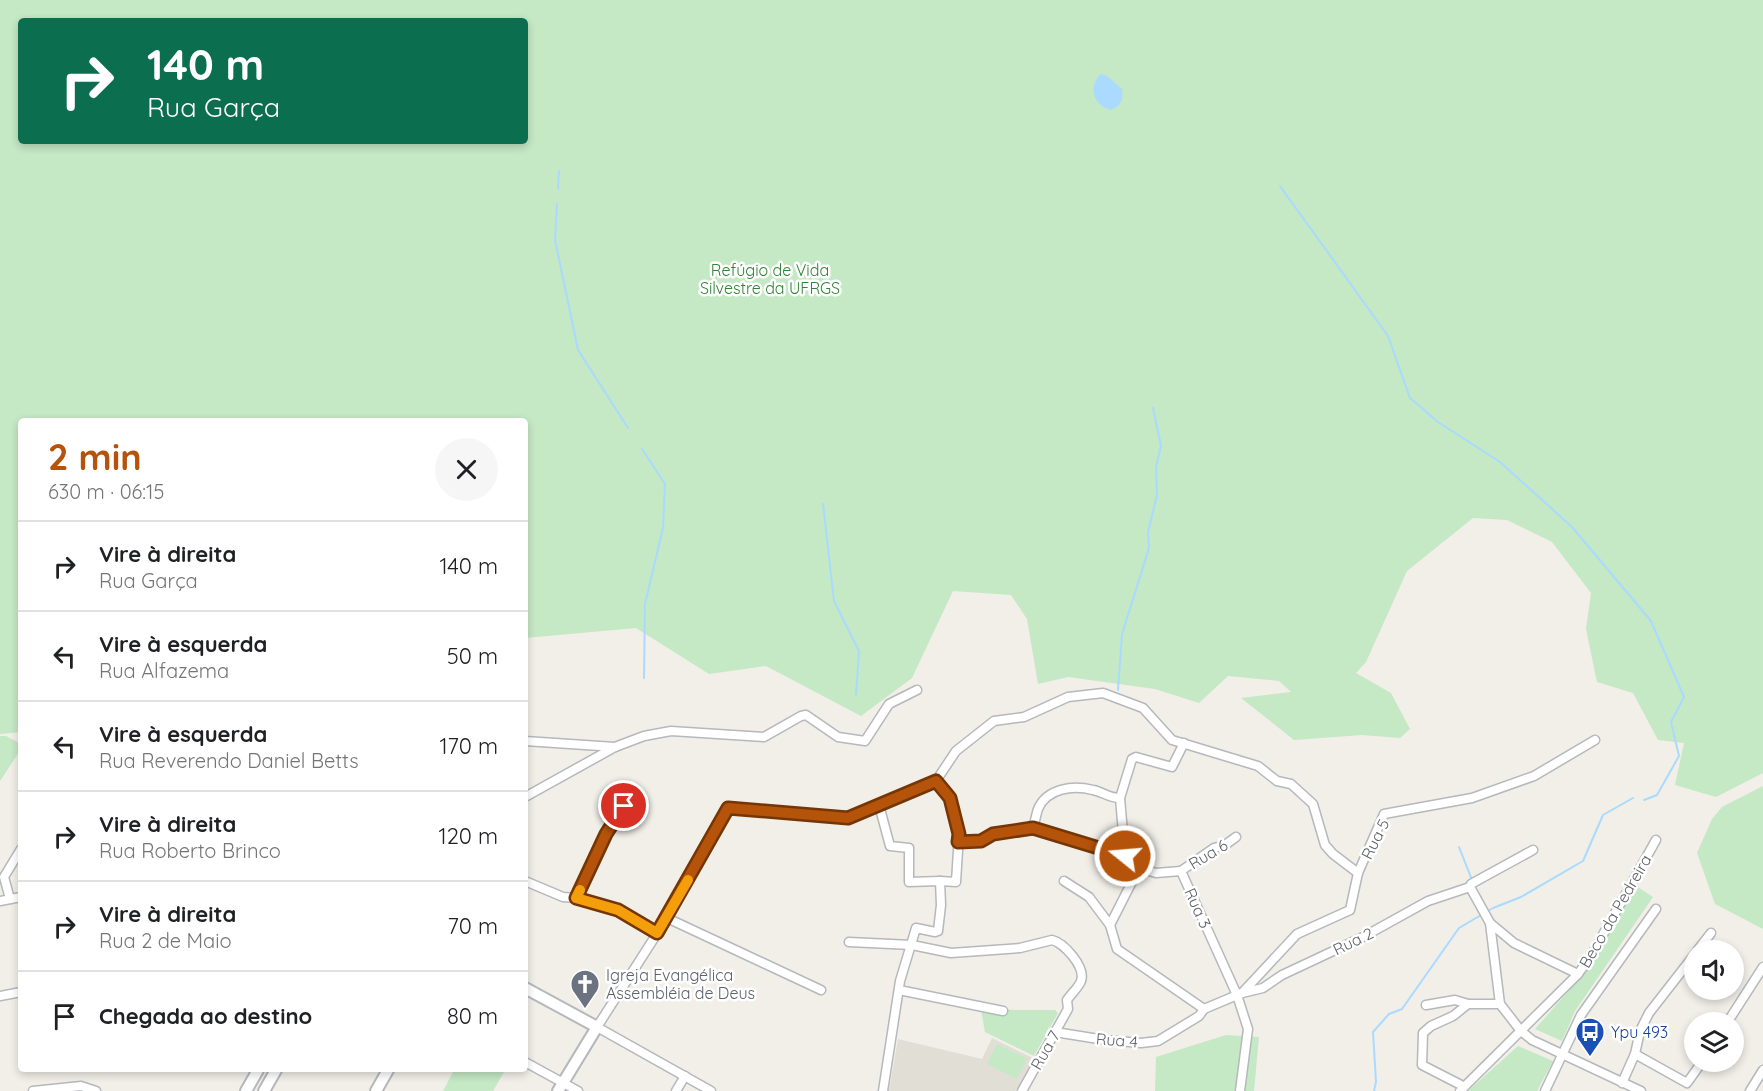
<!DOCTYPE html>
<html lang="pt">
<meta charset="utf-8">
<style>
:root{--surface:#fff;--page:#f6f6f6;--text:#202124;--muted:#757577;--line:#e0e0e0;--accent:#b45309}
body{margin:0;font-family:Quicksand,sans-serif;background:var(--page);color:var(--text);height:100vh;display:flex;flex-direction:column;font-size:22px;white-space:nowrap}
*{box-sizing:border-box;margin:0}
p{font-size:20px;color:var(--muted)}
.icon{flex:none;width:33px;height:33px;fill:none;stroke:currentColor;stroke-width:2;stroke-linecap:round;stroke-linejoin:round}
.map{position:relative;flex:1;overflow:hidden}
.details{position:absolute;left:18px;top:418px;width:510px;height:654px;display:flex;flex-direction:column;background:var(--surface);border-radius:6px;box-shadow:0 3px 9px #0003}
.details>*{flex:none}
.guide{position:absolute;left:18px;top:18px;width:510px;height:126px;border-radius:6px;box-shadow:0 3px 9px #0003;background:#0b6e4f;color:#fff;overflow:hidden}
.buttons{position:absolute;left:1684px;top:940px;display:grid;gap:12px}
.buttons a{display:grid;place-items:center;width:60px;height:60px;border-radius:50%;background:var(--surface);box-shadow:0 3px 9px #0003;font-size:30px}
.pin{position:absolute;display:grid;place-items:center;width:51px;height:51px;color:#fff;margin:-26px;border:3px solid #fff;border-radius:50%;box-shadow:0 2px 6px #0007}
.me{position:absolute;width:66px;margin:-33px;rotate:287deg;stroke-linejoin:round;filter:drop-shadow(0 0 4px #0008)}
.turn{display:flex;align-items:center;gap:21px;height:126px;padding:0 30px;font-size:27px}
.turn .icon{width:78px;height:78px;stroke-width:2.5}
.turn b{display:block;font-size:42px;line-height:51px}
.round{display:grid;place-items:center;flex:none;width:63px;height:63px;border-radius:32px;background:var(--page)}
.head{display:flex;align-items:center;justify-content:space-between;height:102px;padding:0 30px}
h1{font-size:36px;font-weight:800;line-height:45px;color:var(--accent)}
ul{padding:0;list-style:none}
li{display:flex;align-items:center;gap:18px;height:90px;padding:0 30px;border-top:2px solid var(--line)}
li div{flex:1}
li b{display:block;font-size:22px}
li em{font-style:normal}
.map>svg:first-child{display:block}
.education{fill:#e1ded6}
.green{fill:#c5e8c5;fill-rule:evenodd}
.water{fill:#aadaff}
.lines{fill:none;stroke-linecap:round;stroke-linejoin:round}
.stream{stroke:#aadaff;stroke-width:2}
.minor-casing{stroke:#b5b8bc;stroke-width:11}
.tertiary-casing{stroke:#b5b8bc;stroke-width:14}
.minor{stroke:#fff;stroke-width:8}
.tertiary{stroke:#fff;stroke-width:10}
.route-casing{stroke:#753606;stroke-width:15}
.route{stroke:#b45309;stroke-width:10}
.slow{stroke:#f59e0b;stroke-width:10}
.labels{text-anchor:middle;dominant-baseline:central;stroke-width:5;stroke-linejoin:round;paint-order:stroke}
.park-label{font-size:16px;fill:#348238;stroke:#fff}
.street-label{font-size:16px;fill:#5f6368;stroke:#fff}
.worship-label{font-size:16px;fill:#5b616d;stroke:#fff;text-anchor:start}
.transit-label{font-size:16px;fill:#164399;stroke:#fff;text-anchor:start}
</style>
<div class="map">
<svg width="1763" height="1091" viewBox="0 0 1763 1091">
<rect width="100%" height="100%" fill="#f1efe8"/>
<path class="education" d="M992,1038L1035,1059L1019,1089L1014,1091H889L898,1039L982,1059Z"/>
<g class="green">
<path d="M0,0H1763V773L1716,797L1675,785L1684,743L1658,740L1633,693L1597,682L1586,629L1591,593L1552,542L1507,520L1473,518L1407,571L1366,662L1356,673L1391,693L1410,729L1400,738L1362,735L1294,740L1241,698L1291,692L1279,681L1228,676L1199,703L1155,689L1068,677L1038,684L1027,619L1011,595L953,591L912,678L861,716L766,666L709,674L636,628L525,638V422H21V732L0,734ZM21,21H525V141H21Z"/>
<path d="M0,736H6L21,744V749L0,781Z"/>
<path d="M1763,786V929L1715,904L1697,853L1712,819L1722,807Z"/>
<path d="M1636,886L1653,897L1575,1011L1562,1041L1535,1029L1582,976Z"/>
<path d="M980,1004L1012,1010H1055L1058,1013L1034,1056L985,1032Z"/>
<path d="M1226,1035L1259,1037L1254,1091H1155L1156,1057Z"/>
<path d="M997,1044L1027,1059L1017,1079L987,1064Z"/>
<path d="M1518,1046L1553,1061L1537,1091H1468Z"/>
<path d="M454,1070H505L493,1091H443Z"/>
</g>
<path class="water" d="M1101,74L1107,76L1122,89C1123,100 1122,105 1111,110C1094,106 1087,87 1101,74Z"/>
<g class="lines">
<g class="stream">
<path d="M1280,186L1388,336L1410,398L1438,422L1500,462L1572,527L1651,621L1684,697L1671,722L1679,756L1657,795L1644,800"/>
<path d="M558,189L559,171"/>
<path d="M557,204L555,240L578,350L628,428"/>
<path d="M642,449L665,484L663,528L645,604L644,678"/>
<path d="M823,504L834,601L859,651L856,695"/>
<path d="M1118,690L1122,634L1149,548L1148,532L1157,495L1156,467L1161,446L1153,408"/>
<path d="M1459,847L1472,880"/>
<path d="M1374,1091L1376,1082L1373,1032L1389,1014L1402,1009L1459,928L1493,908L1521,897L1583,861L1603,815L1633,798"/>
</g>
<g class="minor-casing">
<g id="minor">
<path d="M525,741L615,747"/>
<path d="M936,781L950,798L959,834L956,882L940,881"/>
<path d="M525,797L615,747L644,736L671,731L764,737L801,716L806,715L838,737L865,741L889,704L917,690"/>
<path d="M879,805L890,846L909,848V882L940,881L941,905L938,931L935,932L916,928L900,981L883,1091"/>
<path d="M1033,828C1035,822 1036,815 1038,809C1047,788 1073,785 1093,790C1103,792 1109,798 1120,798"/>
<path d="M958,842L981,841L993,834L1033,828L1125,856L1139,868L1156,873L1181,871L1237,995L1248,1029L1240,1091"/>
<path d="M1533,850L1471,884L1470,887L1490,923L1500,1004L1521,1031L1532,1040L1641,1091"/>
<path d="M1125,856L1120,798L1132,759L1136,757L1172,767L1184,743"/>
<path d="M1181,871L1214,848L1225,845L1236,837"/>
<path d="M525,881L563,897L576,898L618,910L657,933"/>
<path d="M1064,881L1089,897L1110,925L1117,949L1204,1009"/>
<path d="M576,898L606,834L633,792"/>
<path d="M10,899L4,877L21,849"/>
<path d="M0,901L21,897"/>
<path d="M667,918L821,990"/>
<path d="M1490,923L1514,943L1578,974"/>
<path d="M1110,925L1139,868"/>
<path d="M849,942L912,945L951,953L1020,948L1052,940C1064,943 1086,967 1081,981C1079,987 1071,994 1067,1000L1068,1009L1022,1091"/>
<path d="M1697,951L1711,933"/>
<path d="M899,990L1003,1011"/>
<path d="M1242,993L1297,934L1350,910L1358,873L1384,814L1472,798L1534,776L1595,740"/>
<path d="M0,996L21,992"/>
<path d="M1426,1005L1455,1000L1468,1004H1500"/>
<path d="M1727,1023L1763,967"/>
<path d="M1055,1032L1105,1040L1141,1043L1158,1041L1199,1016L1204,1009L1242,993L1263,988L1282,975L1363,937L1428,901L1470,887"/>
<path d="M1635,1054L1687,1083L1702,1062"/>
<path d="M525,1062L578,1091"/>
<path d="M1622,1083L1635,1054L1640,1031L1649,1013L1695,954"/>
<path d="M1463,1086L1422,1065L1423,1033L1431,1026L1453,1016L1468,1004"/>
<path d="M33,1091L81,1086L96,1091"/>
<path d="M676,1091L685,1076"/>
<path d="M711,1091L597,1027L667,918L728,808L848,818L936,781L956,751L994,721L1024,717L1068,697L1103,693L1143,708L1172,740L1258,766L1277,781L1291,784L1313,804L1325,845L1333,854L1358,873"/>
<path d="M1460,1091L1578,974L1591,956L1656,840"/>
<path d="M1545,1091L1581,1015L1656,909"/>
<path d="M1750,1091L1763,1070"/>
</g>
</g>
<g class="tertiary-casing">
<g id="tertiary">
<path d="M525,988L597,1027L558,1091"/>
<path d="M246,1091L258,1070"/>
<path d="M264,1091L276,1070"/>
<path d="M376,1091L388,1070"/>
</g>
</g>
<use href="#minor" class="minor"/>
<use href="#tertiary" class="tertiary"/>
</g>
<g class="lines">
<g class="route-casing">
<path id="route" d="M624,806L606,834L576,898L618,910L657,933L728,808L848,818L936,781L950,798L959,834L958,842L981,841L993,834L1033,828L1125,856"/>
</g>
<use href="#route" class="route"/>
<path class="slow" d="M580,890L576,898L618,910L657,933L688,880"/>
</g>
<defs>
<g id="church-pin" transform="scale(1.5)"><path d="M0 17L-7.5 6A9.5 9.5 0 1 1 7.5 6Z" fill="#6b7280" stroke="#fff"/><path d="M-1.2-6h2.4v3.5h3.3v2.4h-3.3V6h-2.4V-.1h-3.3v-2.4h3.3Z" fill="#fff"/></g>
<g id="bus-pin" transform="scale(1.5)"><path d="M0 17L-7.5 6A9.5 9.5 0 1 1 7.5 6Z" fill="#1a4fb4" stroke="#fff"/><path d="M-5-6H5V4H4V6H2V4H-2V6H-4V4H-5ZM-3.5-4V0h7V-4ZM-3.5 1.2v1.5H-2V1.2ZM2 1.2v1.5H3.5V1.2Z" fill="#fff"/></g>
</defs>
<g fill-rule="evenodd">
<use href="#church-pin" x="585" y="984"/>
<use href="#bus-pin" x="1590" y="1032"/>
</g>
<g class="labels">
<g class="park-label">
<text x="770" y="270">Refúgio de Vida<tspan x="770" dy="18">Silvestre da UFRGS</tspan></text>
</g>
<g class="street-label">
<text transform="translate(1375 839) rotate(-63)">Rua 5</text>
<text transform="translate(1208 854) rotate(-31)">Rua 6</text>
<text transform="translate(1198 908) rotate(66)">Rua 3</text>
<text transform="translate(1615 911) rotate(-60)">Beco da Pedreira</text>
<text transform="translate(1353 941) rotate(-26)">Rua 2</text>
<text transform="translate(1117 1040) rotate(5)">Rua 4</text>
<text transform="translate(1045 1050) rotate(-60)">Rua 7</text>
</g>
<g class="worship-label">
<text x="606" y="975">Igreja Evangélica<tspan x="606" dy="18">Assembléia de Deus</tspan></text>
</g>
<g class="transit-label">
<text x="1611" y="1032">Ypu 493</text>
</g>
</g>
</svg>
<div class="buttons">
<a><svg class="icon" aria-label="sound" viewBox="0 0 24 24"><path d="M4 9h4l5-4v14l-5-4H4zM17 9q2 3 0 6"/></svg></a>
<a><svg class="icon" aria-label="layers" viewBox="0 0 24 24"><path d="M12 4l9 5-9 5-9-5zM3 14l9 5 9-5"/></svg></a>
</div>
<div class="pin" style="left:624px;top:806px;background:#d93025"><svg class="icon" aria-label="arrive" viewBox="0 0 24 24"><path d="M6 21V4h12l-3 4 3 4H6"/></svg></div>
<svg class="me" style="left:1125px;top:856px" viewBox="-20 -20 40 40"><circle r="17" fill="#b45309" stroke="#fff" stroke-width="3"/><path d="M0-11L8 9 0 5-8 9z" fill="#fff"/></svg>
<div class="guide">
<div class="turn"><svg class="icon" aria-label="right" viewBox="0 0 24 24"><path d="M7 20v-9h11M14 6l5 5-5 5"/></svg><div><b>140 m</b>Rua Garça</div></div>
</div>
<section class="details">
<div class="head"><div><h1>2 min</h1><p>630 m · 06:15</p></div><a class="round"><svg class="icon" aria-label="close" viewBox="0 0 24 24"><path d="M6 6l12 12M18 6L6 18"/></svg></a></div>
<ul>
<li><svg class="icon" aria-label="right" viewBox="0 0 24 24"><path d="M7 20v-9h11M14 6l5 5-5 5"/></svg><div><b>Vire à direita</b><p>Rua Garça</p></div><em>140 m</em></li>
<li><svg class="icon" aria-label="left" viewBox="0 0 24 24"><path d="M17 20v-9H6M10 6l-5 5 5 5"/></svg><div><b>Vire à esquerda</b><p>Rua Alfazema</p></div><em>50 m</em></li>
<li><svg class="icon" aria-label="left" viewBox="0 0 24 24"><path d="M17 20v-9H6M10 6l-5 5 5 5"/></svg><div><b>Vire à esquerda</b><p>Rua Reverendo Daniel Betts</p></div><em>170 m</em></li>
<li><svg class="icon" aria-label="right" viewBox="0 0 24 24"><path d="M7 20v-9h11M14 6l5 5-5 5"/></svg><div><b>Vire à direita</b><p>Rua Roberto Brinco</p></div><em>120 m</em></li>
<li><svg class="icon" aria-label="right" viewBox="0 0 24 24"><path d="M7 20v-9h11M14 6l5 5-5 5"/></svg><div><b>Vire à direita</b><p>Rua 2 de Maio</p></div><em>70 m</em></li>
<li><svg class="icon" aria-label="arrive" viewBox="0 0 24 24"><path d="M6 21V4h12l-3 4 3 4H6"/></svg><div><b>Chegada ao destino</b></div><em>80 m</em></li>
</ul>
</section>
</div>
